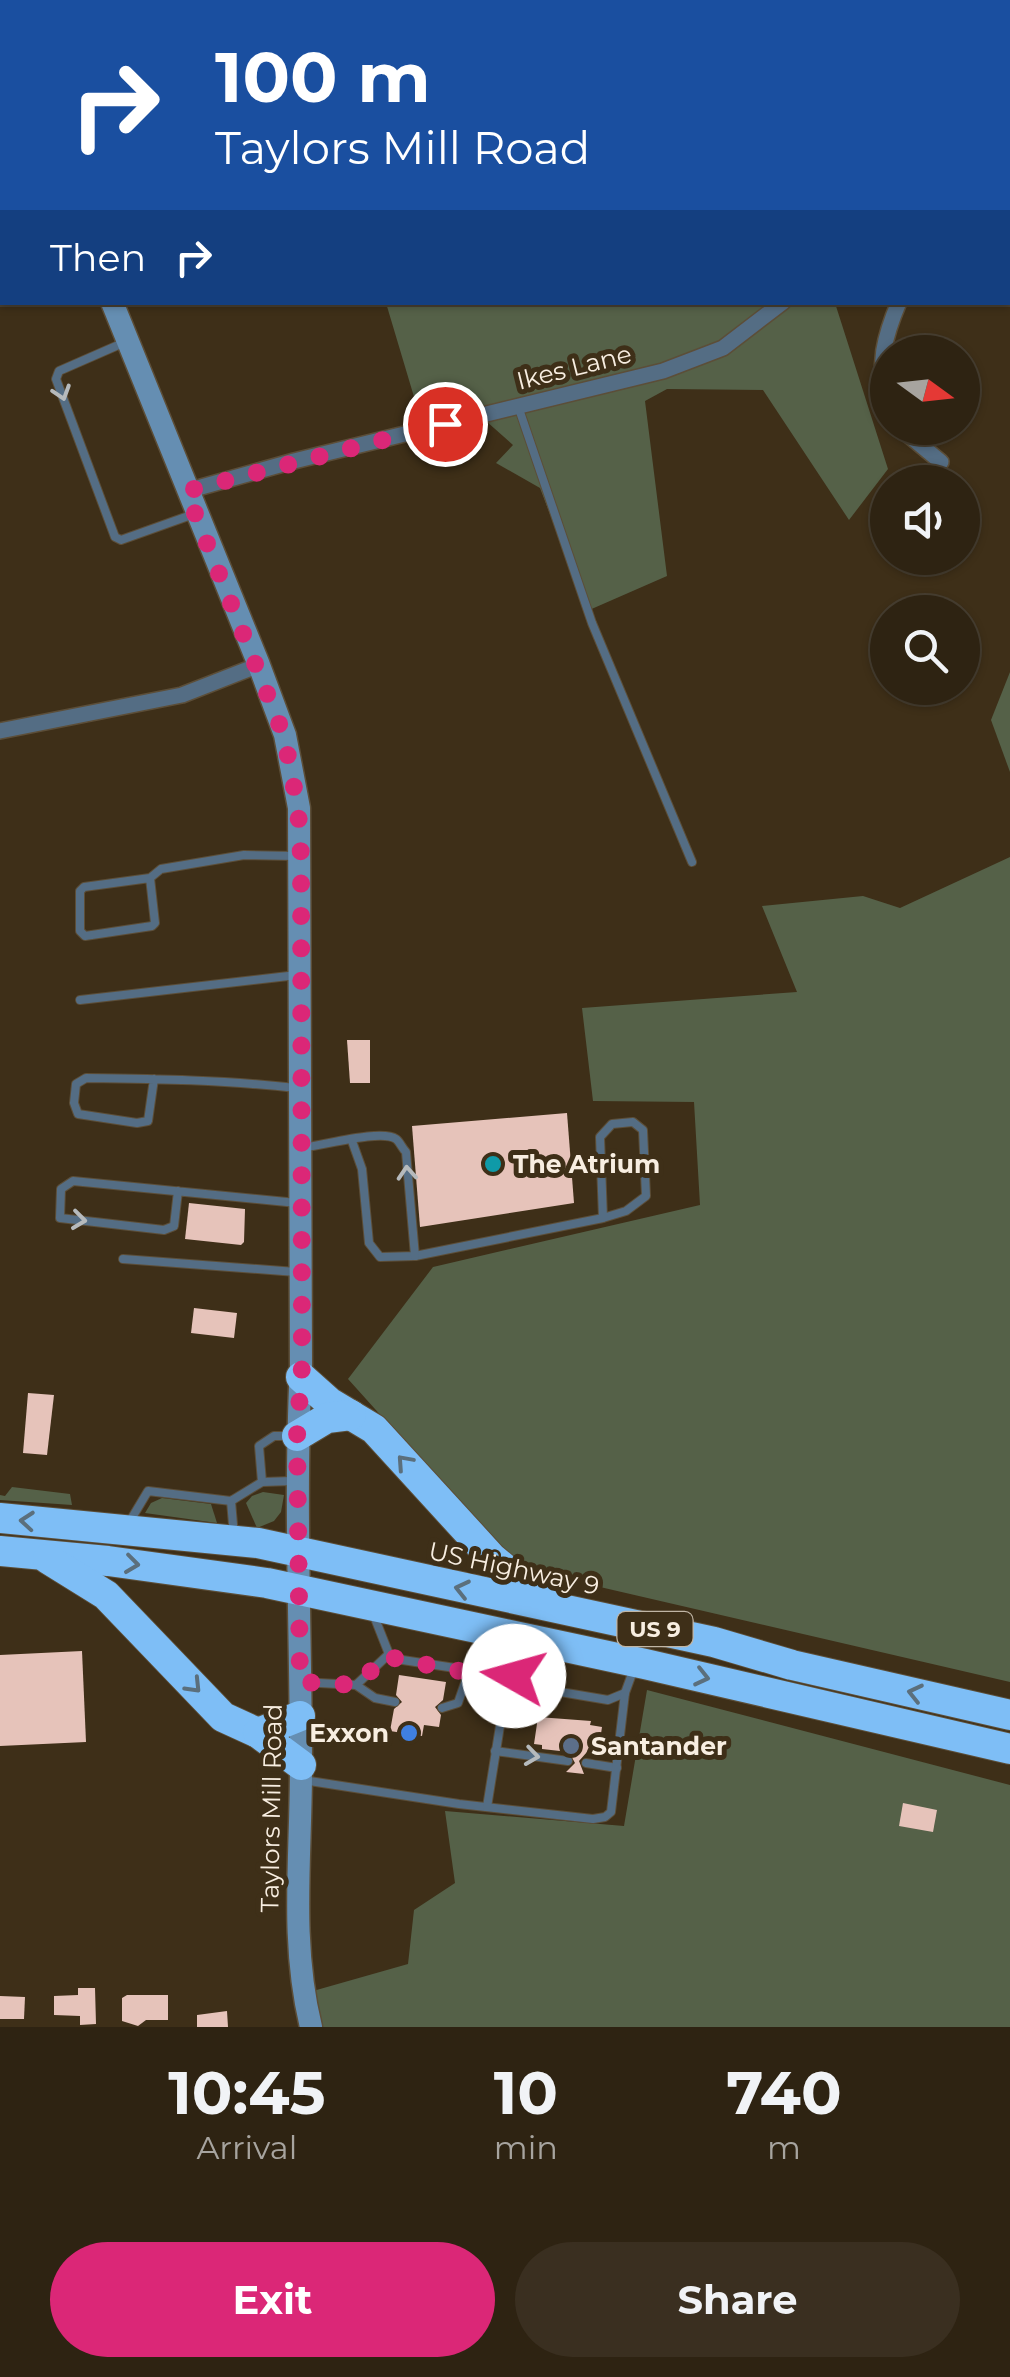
<!DOCTYPE html>
<style>
:root{--surface:#2e2312;--page:#3a2f20;--text:#f1f3f6;--muted:#a7a49f;--line:#494032;--accent:#db2777}
body{margin:0;font-family:Montserrat,sans-serif;background:var(--page);color:var(--text);height:100vh;display:flex;flex-direction:column;font-size:38px;white-space:nowrap}
*{box-sizing:border-box;margin:0}
p{font-size:32px;color:var(--muted)}
.icon{flex:none;width:55px;height:55px;fill:none;stroke:currentColor;stroke-width:2;stroke-linecap:round;stroke-linejoin:round}
.map{position:relative;height:2027px;overflow:hidden}
.side{display:flex;flex-direction:column;background:var(--surface);flex:1}
.side>*{flex:none}
.guide{position:absolute;left:0px;top:0px;width:1010px;height:305px;box-shadow:0 2px 8px #0004,0 0 0 2px var(--line);background:#1a4fa0;color:#fff;overflow:hidden}
.needle{width:65px;rotate:105deg}
.tools{position:absolute;left:870px;top:335px;display:grid;gap:20px}
.tools a{display:grid;place-items:center;width:110px;height:110px;border-radius:50%;background:var(--surface);box-shadow:0 2px 8px #0004,0 0 0 2px var(--line);font-size:50px}
.pin{position:absolute;display:grid;place-items:center;width:85px;height:85px;color:#fff;margin:-42px;border:5px solid #fff;border-radius:50%;box-shadow:0 2px 10px #0007}
.me{position:absolute;width:110px;margin:-55px;rotate:277deg;stroke-linejoin:round;filter:drop-shadow(0 0 8px #0008)}
.turn{display:flex;align-items:center;gap:35px;height:210px;padding:0 50px;font-size:45px}
.turn .icon{width:130px;height:130px;stroke-width:2.5}
.turn b{display:block;font-size:70px;line-height:85px}
.then{display:flex;align-items:center;height:95px;padding:0 50px;background:#0003;gap:20px;font-size:38px}
.eta{display:flex;justify-content:space-evenly;align-items:center;height:170px;text-align:center}
.eta b{font-size:60px;font-weight:700;line-height:70px}
.cta{display:flex;gap:20px;margin-top:auto;padding:20px 50px}
.cta a{flex:1;height:115px;border-radius:60px;background:var(--accent);color:#fff;font-size:40px;font-weight:700;line-height:115px;text-align:center}
.cta a+a{background:var(--page);color:var(--text)}
.map>svg:first-child{display:block}
.green{fill:#556148}
.building{fill:#e6c3ba}
.lines{fill:none;stroke-linecap:round;stroke-linejoin:round}
.lane-casing{stroke:#5c4e38;stroke-width:10}
.street-casing{stroke:#5c4e38;stroke-width:18}
.secondary-casing{stroke:#5c4e38;stroke-width:25}
.highway-casing{stroke:#5c4e38;stroke-width:32}
.lane{stroke:#546d84;stroke-width:8}
.street{stroke:#546d84;stroke-width:15}
.secondary{stroke:#658eb2;stroke-width:22}
.highway{stroke:#7ebef6;stroke-width:30}
.oneway{stroke:#b6babc}
.oneway2{stroke:#5b6f7c}
.route{stroke:#db2777;stroke-width:18;stroke-dasharray:0 32.4}
.culture-dot{fill:#0f9aa8;stroke:#3e2f18;stroke-width:4}
.shop-dot{fill:#3f7fe0;stroke:#3e2f18;stroke-width:4}
.service-dot{fill:#5c6f8a;stroke:#3e2f18;stroke-width:4}
.labels{text-anchor:middle;dominant-baseline:central;stroke-width:10;stroke-linejoin:round;paint-order:stroke}
.shield{fill:#3e2f18;stroke:#c0b5a5;stroke-width:2.5}
.shield-label{font-size:22px;font-weight:bold;fill:#f8eee1}
.street-label{font-size:25px;fill:#f8eee1;stroke:#3e2f18}
.poi-label{font-size:25px;font-weight:bold;fill:#f8eee1;stroke:#3e2f18;text-anchor:start}
</style>
<div class="map">
<svg width="1010" height="2027" viewBox="0 0 1010 2027">
<rect width="100%" height="100%" fill="#3e2f18"/>
<g class="green">
<path d="M298,0H740L741,2H299Z"/>
<path d="M386,303H835L888,469L849,520L763,390L667,389L645,401L667,576L587,611L540,488L496,463L513,445L486,421L426,437Z"/>
<path d="M1010,672V772L991,720Z"/>
<path d="M1010,857V1682L518,1568L348,1379L433,1267L700,1205L694,1102L593,1101L582,1008L797,992L762,906L863,896L900,908Z"/>
<path d="M12,1487L70,1494L72,1505L0,1500V1495L5,1496Z"/>
<path d="M263,1492L284,1495L281,1512L274,1521L257,1528L246,1503L252,1496Z"/>
<path d="M162,1498L211,1504L217,1523L145,1513L151,1503Z"/>
<path d="M647,1690L1010,1785V2027H312L306,1993L408,1964L414,1910L455,1883L445,1811L624,1826Z"/>
</g>
<g class="building">
<path d="M347,1040H370V1083H350Z"/>
<path d="M567,1113L574,1203L420,1227L412,1126Z"/>
<path d="M189,1203L245,1209L244,1242L241,1245L185,1239Z"/>
<path d="M194,1308L237,1313L234,1338L191,1333Z"/>
<path d="M28,1393L54,1395L47,1455L23,1453Z"/>
<path d="M82,1651L86,1742L0,1746V1655Z"/>
<path d="M399,1675L446,1682L443,1700L435,1707L441,1715L439,1727L424,1725L422,1736L390,1731L394,1709L402,1702L396,1695Z"/>
<path d="M538,1717L591,1721L590,1725L602,1727L598,1754L587,1752L579,1761L584,1774L566,1772L575,1763L569,1752L542,1749V1745L534,1744Z"/>
<path d="M903,1803L937,1810L933,1832L899,1826Z"/>
<path d="M78,1988H95L96,2024L80,2025V2016L54,2015V1996L78,1995Z"/>
<path d="M127,1995H168V2020H146L138,2026L122,2021V1998Z"/>
<path d="M0,1996L25,1997L24,2019H0Z"/>
<path d="M227,2011L228,2027H197V2015Z"/>
</g>
<g class="lines">
<g class="lane-casing">
<g id="lane">
<path d="M123,343L59,371L56,379L115,537L121,540L194,514"/>
<path d="M518,406L592,623L692,862"/>
<path d="M150,878L155,923L152,926L85,936L80,931V891L84,887L150,878L161,869L244,855L297,856"/>
<path d="M80,1000L297,975"/>
<path d="M154,1079L148,1121L137,1123L78,1114L74,1103L76,1084L86,1078C157,1079 226,1080 296,1088"/>
<path d="M352,1141L362,1169L369,1243L380,1257L415,1256L603,1218L626,1211L646,1196L643,1130L633,1122L612,1124L600,1137L603,1218"/>
<path d="M306,1147C325,1145 382,1129 396,1139C400,1142 402,1148 406,1152L415,1256"/>
<path d="M178,1191L174,1226L164,1230L60,1218L61,1189L73,1181L297,1203"/>
<path d="M123,1259L296,1272"/>
<path d="M262,1482L292,1481"/>
<path d="M231,1501L234,1536"/>
<path d="M130,1521L148,1491L231,1501L262,1482L259,1446L274,1436H291"/>
<path d="M374,1616L389,1654L396,1659L514,1677L519,1685L608,1700L625,1693"/>
<path d="M301,1682L356,1685L389,1654"/>
<path d="M356,1685L375,1698L395,1702"/>
<path d="M442,1708L458,1703L470,1668L494,1640"/>
<path d="M495,1751L568,1761"/>
<path d="M586,1763L617,1768"/>
<path d="M303,1780L459,1804L593,1819L605,1817L611,1812L625,1693L633,1671"/>
<path d="M487,1807L504,1701L522,1642"/>
</g>
</g>
<g class="street-casing">
<g id="street">
<path d="M901,0L903,2"/>
<path d="M888,401C876,366 885,335 899,302"/>
<path d="M900,428L941,462"/>
<path d="M187,491L294,461L663,371L723,348L783,302"/>
<path d="M0,731L182,695L259,665"/>
</g>
</g>
<g class="secondary-casing">
<g id="secondary">
<path d="M14,0V2"/>
<path d="M112,302L259,665L285,735L299,808L301,1366C294,1500 301,1635 301,1769C301,1857 290,1942 311,2027"/>
</g>
</g>
<g class="highway-casing">
<g id="highway">
<path d="M301,1377L329,1402L374,1429L492,1558L545,1602"/>
<path d="M297,1436L327,1418L351,1415"/>
<path d="M0,1518L258,1543L714,1642L792,1665L1010,1715"/>
<path d="M0,1551L108,1561L267,1583L645,1664L1010,1749"/>
<path d="M48,1559L106,1595L223,1717L258,1733L301,1765"/>
<path d="M258,1733L300,1716"/>
</g>
</g>
<use href="#lane" class="lane"/>
<use href="#street" class="street"/>
<use href="#secondary" class="secondary"/>
<use href="#highway" class="highway"/>
</g>
<defs><path id="oneway-chevron" d="M-2-3.5L2.5 0L-2 3.5" fill="none" stroke-width="1.6" stroke-linecap="round" stroke-linejoin="round" transform="scale(2.5)"/></defs>
<g class="oneway">
<use href="#oneway-chevron" transform="translate(62 393) rotate(72)"/>
<use href="#oneway-chevron" transform="translate(407 1173) rotate(-94)"/>
<use href="#oneway-chevron" transform="translate(79 1220) rotate(7)"/>
<use href="#oneway-chevron" transform="translate(532 1756) rotate(8)"/>
</g>
<g class="oneway2">
<use href="#oneway-chevron" transform="translate(404 1462) rotate(-132)"/>
<use href="#oneway-chevron" transform="translate(27 1521) rotate(-175)"/>
<use href="#oneway-chevron" transform="translate(132 1564) rotate(7)"/>
<use href="#oneway-chevron" transform="translate(462 1589) rotate(-167)"/>
<use href="#oneway-chevron" transform="translate(702 1677) rotate(13)"/>
<use href="#oneway-chevron" transform="translate(194 1686) rotate(46)"/>
<use href="#oneway-chevron" transform="translate(915 1693) rotate(-167)"/>
</g>
<g class="lines">
<path class="route" d="M445,424L186,491L284,736L298,808L301,856L302,1366L297,1436L300,1682L356,1685L389,1654L396,1659L460,1671L470,1668L514,1676"/>
</g>
<circle class="culture-dot" cx="493" cy="1164" r="10"/>
<circle class="shop-dot" cx="409" cy="1733" r="10"/>
<circle class="service-dot" cx="571" cy="1746" r="10"/>
<g class="labels">
<rect class="shield" x="617.5" y="1612" width="75" height="34" rx="8"/>
<g class="shield-label">
<text x="655" y="1629">US 9</text>
</g>
<g class="street-label">
<text transform="translate(574 367) rotate(-14)">Ikes Lane</text>
<text transform="translate(514 1568) rotate(12)">US Highway 9</text>
<text transform="translate(271 1808) rotate(-89)">Taylors Mill Road</text>
</g>
<g class="poi-label">
<text x="513" y="1164">The Atrium</text>
<text x="389" y="1733" text-anchor="end">Exxon</text>
<text x="591" y="1746">Santander</text>
</g>
</g>
</svg>
<div class="tools">
<a><svg class="needle" viewBox="-14 -14 28 28"><path d="M0-13l5 13h-10z" fill="#e53935"/><path d="M0 13l5-13h-10z" fill="#a7a49f"/></svg></a>
<a><svg class="icon" aria-label="sound" viewBox="0 0 24 24"><path d="M4 9h4l5-4v14l-5-4H4zM17 9q2 3 0 6"/></svg></a>
<a><svg class="icon" aria-label="search" viewBox="0 0 24 24"><circle cx="10" cy="10" r="6"/><path d="M15 15l6 6"/></svg></a>
</div>
<div class="pin" style="left:445px;top:424px;background:#d93025"><svg class="icon" aria-label="arrive" viewBox="0 0 24 24"><path d="M6 21V4h12l-3 4 3 4H6"/></svg></div>
<svg class="me" style="left:514px;top:1676px" viewBox="-20 -20 40 40"><circle r="19" fill="#fff"/><path d="M0-13L10 11 0 6-10 11z" fill="#db2777"/></svg>
<div class="guide">
<div class="turn"><svg class="icon" aria-label="right" viewBox="0 0 24 24"><path d="M7 20v-9h11M14 6l5 5-5 5"/></svg><div><b>100 m</b>Taylors Mill Road</div></div>
<div class="then">Then<svg class="icon" aria-label="right" viewBox="0 0 24 24"><path d="M7 20v-9h11M14 6l5 5-5 5"/></svg></div>
</div>
</div>
<section class="side">
<div class="eta">
<div><b>10:45</b><p>Arrival</p></div>
<div><b>10</b><p>min</p></div>
<div><b>740</b><p>m</p></div>
</div>
<div class="cta"><a>Exit</a><a>Share</a></div>
</section>
